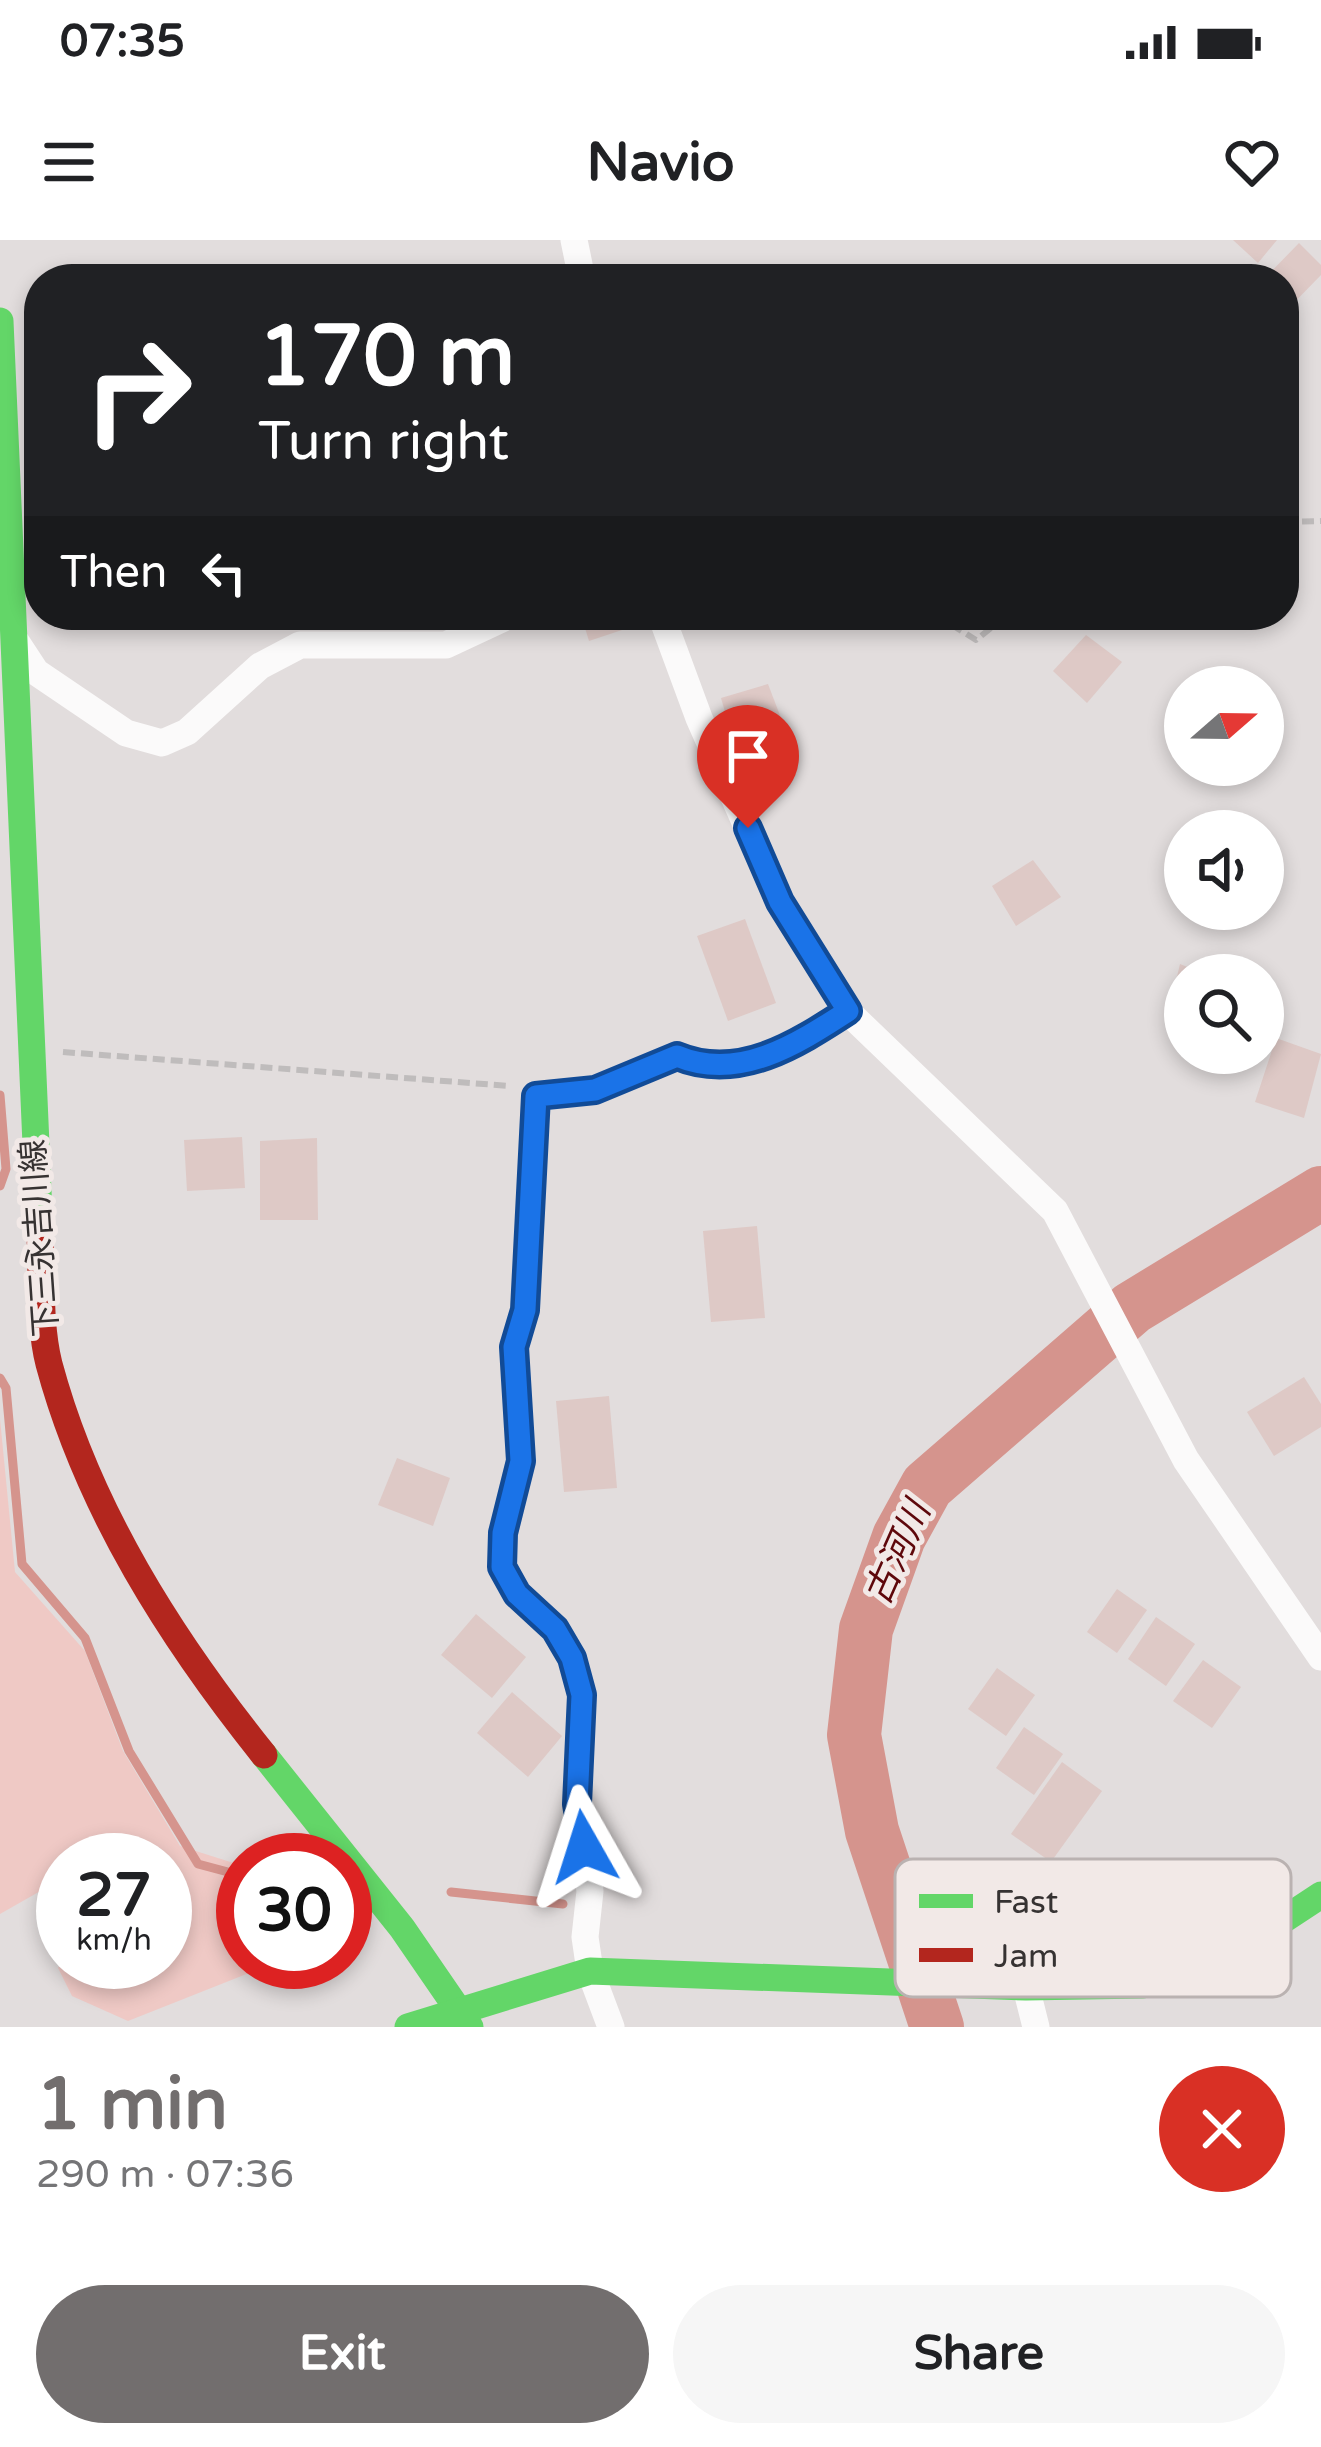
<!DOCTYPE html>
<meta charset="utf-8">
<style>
:root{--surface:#fff;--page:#f6f6f6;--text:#202124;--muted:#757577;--accent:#726e6e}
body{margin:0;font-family:"Varela Round","Noto Sans JP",sans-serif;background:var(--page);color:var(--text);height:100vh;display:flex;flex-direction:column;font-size:45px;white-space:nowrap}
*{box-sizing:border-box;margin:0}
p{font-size:39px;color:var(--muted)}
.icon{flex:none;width:66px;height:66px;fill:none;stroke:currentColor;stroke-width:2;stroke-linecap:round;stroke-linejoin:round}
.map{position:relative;height:1787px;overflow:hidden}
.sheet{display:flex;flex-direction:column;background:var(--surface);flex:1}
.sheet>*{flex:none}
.top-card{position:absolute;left:24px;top:24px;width:1275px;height:366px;border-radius:48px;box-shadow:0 6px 18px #0003;background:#202124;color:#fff;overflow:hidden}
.needle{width:78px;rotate:70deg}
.fabs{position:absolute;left:1164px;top:426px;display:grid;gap:24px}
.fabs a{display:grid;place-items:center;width:120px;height:120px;border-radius:50%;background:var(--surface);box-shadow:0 6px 18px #0003;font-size:60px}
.speed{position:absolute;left:36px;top:1593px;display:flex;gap:24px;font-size:60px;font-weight:700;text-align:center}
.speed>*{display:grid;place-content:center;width:156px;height:156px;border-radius:50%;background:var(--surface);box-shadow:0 6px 18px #0003;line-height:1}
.speed small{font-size:30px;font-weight:400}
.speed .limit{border:18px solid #d22;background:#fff;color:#111}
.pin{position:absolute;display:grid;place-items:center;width:102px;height:102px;color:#fff;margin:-123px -51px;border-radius:50% 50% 50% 0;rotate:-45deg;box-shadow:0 0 12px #0007}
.pin .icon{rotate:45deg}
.me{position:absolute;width:132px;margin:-66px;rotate:354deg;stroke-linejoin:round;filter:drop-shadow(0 0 9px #0008)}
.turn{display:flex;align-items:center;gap:42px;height:252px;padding:0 36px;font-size:54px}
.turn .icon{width:156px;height:156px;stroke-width:2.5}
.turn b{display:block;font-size:84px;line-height:102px}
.then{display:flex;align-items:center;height:114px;padding:0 36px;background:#0003;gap:24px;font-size:45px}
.round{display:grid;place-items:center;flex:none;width:126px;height:126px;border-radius:63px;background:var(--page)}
.overview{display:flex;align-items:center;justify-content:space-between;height:204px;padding:0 36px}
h1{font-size:72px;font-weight:700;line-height:90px;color:var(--accent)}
.button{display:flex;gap:24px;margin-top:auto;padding:24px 36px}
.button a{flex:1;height:138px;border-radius:72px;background:var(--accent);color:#fff;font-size:48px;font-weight:700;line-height:138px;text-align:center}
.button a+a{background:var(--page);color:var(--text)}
.status{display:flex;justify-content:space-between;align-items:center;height:84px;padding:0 60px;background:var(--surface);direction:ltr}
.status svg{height:33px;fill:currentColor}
header{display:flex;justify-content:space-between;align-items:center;height:156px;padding:0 36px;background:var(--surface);font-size:54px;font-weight:700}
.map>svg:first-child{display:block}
.green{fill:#efc9c5}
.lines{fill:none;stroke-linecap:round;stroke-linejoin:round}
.stream{stroke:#d5948d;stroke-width:9}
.river{stroke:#d5948d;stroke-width:54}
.building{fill:#dec9c6}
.path{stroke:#bfbcbc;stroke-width:6;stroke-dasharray:12 6;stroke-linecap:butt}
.street{stroke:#fbfafa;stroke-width:27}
.fast{stroke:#63d668;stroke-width:27}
.jam{stroke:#b3261e;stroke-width:27}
.route-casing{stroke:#114b97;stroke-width:30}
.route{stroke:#1a73e8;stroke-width:21}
.labels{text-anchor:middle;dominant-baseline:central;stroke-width:10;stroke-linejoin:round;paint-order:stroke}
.street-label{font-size:33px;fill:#363232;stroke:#f2e9e7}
.water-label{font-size:36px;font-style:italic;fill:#5e070b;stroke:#f2e9e7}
.key{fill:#f2e9e7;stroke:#bab2b1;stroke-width:3}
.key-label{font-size:33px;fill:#363232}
</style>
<div class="status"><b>07:35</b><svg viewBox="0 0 49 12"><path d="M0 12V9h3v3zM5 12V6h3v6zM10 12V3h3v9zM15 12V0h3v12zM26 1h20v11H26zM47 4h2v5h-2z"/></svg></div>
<header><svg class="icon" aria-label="menu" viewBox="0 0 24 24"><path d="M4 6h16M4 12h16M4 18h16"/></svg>Navio<svg class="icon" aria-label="heart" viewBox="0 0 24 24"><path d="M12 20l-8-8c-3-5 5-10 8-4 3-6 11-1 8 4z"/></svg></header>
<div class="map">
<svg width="1321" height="1787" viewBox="0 0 1321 1787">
<rect width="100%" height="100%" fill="#e2dddd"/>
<path class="green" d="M0,1179L15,1332L85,1411L123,1511L180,1606L243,1626V1722H277L128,1781L72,1756L58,1728L63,1720L165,1722V1620H63V1648L58,1641L0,1674Z"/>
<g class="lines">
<g class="stream">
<path d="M0,855L6,929L0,946"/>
<path d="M0,1138L6,1148L22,1324L85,1398L129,1511L198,1624L243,1636"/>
<path d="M451,1652L563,1664"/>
</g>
<path class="river" d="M937,1787L872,1591L854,1495L866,1389L899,1297L927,1246L1132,1068L1321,953"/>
</g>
<g class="building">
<path d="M1233,0H1277L1258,23Z"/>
<path d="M1299,3L1321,25V35L1284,73V39H1264Z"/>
<path d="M581,375H636L640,384L589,401Z"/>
<path d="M1086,395L1122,422L1087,463L1053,431Z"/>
<path d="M768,444L784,486L734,503L721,458Z"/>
<path d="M1033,620L1061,657L1016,686L992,646Z"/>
<path d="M745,679L776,763L728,781L697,696Z"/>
<path d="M1180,724L1207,735H1185V782L1168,774Z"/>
<path d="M1276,798L1321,814L1304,878L1255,862Z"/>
<path d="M242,897L245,948L187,951L184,900Z"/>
<path d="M317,898L318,980H260V901Z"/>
<path d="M757,986L765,1078L711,1082L703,991Z"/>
<path d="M1304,1137L1321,1164V1187L1274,1216L1247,1172Z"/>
<path d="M609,1156L617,1248L564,1252L556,1161Z"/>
<path d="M397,1218L450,1238L433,1286L378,1265Z"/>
<path d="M1117,1349L1147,1370L1117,1413L1087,1392Z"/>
<path d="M476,1374L526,1417L492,1458L441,1415Z"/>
<path d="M1156,1377L1195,1404L1166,1446L1128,1419Z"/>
<path d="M1203,1420L1241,1447L1212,1488L1173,1461Z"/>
<path d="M997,1428L1035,1455L1006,1496L968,1469Z"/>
<path d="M512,1452L562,1496L528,1537L477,1493Z"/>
<path d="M1024,1487L1063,1514L1034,1555L996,1528Z"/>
<path d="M1062,1522L1102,1551L1051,1622L1011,1594Z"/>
</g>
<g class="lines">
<g class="path">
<path d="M1284,282L1321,281"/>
<path d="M936,375L976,400L1007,375"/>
<path d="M63,812L510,846"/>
</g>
<g class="street">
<path d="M574,0L582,39"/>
<path d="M661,375L699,478L780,661L847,771L1055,971L1186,1220L1321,1417"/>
<path d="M15,400L36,432L126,493L162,503L187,492L260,426L300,405H446L510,375"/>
<path d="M1026,1747L1036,1787"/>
<path d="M611,1787L590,1731L585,1697L590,1651L577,1564L582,1455L572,1418L555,1389L517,1355L502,1327L503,1293L521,1221L514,1107L525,1070L536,856L595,850L677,816C739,841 797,804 847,771"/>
</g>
<g class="fast">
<path d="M0,81L40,996"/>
<path d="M264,1515L402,1688L470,1787"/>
<path d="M408,1787L590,1731L1026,1747L1143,1745L1230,1715L1321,1655"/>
</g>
<path class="jam" d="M40,996C42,1037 39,1085 49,1124C88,1269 171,1399 264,1515"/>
</g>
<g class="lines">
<g class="route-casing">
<path id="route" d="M584,1607L577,1564L582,1455L572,1418L555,1389L517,1354L502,1327L503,1293L521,1221L514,1107L525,1070L536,856L595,850L677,816C739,842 797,804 848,771L780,662L748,588"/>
</g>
<use href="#route" class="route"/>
</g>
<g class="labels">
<g class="street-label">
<text transform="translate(40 998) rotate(-94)">下三永吉川線</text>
</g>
<g class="water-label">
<text transform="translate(898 1313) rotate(-66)">古河川</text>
</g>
</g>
<rect x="895" y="1619" width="396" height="138" rx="18" class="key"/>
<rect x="919" y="1654" width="54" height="14" fill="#63d668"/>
<rect x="919" y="1708" width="54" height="14" fill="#b3261e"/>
<g class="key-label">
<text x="994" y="1673">Fast</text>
<text x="994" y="1727">Jam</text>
</g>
</svg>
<div class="fabs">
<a><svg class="needle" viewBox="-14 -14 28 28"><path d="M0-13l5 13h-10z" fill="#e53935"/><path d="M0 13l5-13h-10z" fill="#757577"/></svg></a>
<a><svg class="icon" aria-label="sound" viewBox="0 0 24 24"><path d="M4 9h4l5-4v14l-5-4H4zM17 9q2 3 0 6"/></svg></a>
<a><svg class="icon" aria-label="search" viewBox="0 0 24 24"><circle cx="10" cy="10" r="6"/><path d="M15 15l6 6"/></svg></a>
</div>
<div class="speed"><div>27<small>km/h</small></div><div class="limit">30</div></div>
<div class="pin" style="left:748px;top:588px;background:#d93025"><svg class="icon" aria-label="arrive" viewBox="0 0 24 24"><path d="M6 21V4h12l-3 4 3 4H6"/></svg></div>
<svg class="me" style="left:584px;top:1607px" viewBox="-20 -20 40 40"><path d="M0-17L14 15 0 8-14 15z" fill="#1a73e8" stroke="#fff" stroke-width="4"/></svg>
<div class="top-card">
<div class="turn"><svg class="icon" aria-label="right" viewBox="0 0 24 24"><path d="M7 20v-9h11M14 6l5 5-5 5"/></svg><div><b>170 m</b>Turn right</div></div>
<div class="then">Then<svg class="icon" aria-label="left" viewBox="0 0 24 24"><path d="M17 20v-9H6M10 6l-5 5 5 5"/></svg></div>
</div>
</div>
<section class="sheet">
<div class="overview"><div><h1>1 min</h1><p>290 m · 07:36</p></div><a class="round" style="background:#d93025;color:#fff"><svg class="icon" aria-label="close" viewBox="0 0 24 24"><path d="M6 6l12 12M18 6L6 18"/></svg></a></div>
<div class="button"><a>Exit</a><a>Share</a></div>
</section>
